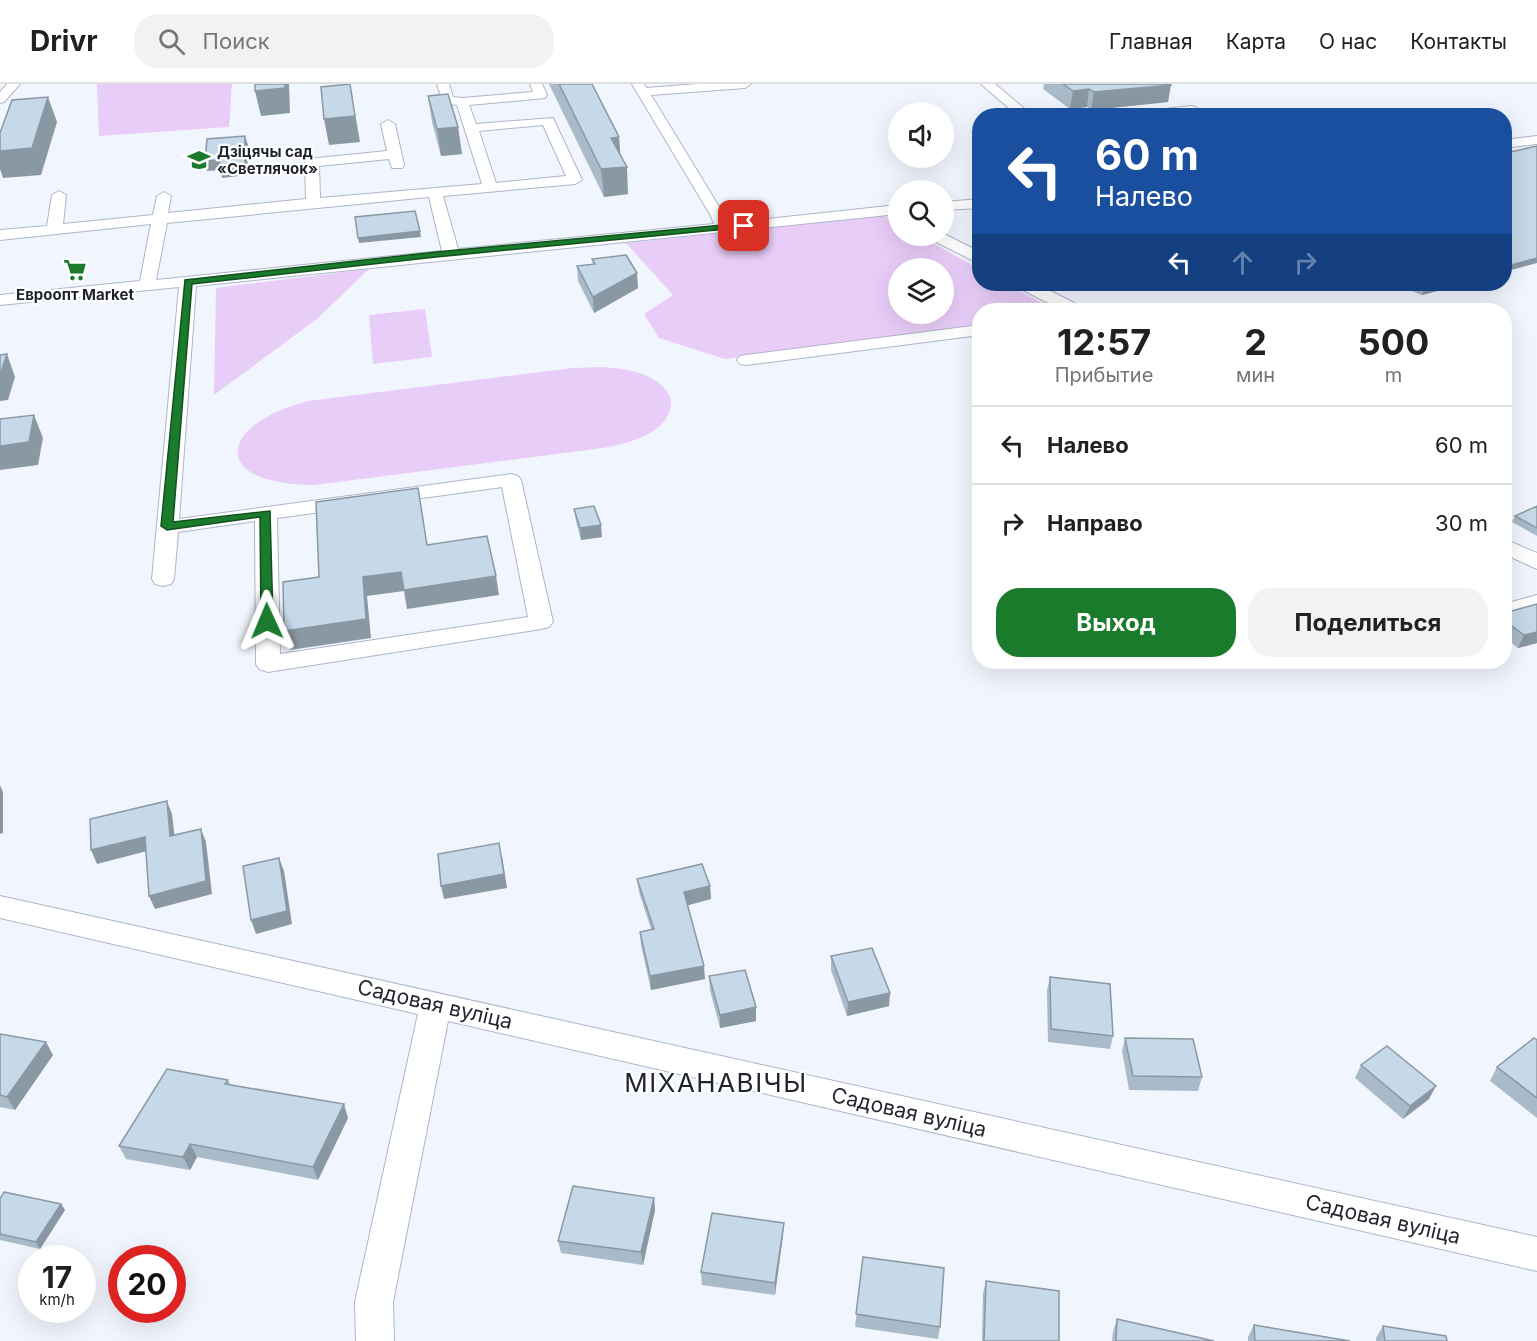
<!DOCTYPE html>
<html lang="ru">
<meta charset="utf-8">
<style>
:root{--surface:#fff;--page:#f2f2f2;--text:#202124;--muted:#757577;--line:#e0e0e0;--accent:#1b7b2c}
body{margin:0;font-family:Inter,sans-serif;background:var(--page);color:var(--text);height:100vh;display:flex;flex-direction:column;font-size:22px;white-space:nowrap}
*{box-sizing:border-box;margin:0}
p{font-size:20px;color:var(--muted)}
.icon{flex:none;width:33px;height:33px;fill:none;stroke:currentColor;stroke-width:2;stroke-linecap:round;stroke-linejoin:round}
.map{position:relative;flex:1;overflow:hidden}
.panel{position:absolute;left:972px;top:219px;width:540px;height:366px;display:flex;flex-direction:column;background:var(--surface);border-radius:24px;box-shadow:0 6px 24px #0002}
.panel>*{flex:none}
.top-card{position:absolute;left:972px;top:24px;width:540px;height:183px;border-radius:24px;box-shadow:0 6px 24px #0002;background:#1a4fa0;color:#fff;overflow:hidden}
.tools{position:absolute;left:888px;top:18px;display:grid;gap:12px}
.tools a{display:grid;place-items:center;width:66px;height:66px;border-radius:50%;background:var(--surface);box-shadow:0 6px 24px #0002;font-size:30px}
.speed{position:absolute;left:18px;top:1161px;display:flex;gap:12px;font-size:30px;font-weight:700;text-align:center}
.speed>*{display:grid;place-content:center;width:78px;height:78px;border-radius:50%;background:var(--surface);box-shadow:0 6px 24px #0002;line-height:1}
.speed small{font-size:15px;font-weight:400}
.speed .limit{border:9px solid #d22;background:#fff;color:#111}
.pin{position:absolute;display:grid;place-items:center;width:51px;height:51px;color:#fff;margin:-26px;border-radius:12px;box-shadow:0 3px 9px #0006}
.me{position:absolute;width:66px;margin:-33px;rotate:359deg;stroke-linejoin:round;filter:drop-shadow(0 0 4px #0008)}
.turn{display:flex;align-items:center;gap:21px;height:126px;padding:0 24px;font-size:27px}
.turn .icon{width:78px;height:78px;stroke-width:2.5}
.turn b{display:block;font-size:42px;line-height:51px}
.lanes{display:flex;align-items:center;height:57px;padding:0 24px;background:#0003;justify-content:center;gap:30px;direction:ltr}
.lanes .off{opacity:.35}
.eta{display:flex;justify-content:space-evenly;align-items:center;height:102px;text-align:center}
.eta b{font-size:36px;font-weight:700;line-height:42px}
.primary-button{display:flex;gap:12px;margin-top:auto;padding:12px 24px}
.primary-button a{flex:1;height:69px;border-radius:24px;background:var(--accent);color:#fff;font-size:24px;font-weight:700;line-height:69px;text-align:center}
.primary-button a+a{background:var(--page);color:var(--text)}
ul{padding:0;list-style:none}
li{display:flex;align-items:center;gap:18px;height:78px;padding:0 24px;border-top:2px solid var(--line)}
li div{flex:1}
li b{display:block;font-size:22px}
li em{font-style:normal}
header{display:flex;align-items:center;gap:36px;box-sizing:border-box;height:84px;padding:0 30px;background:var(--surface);border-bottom:2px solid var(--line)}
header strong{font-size:28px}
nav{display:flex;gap:33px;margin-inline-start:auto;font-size:21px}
.search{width:420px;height:54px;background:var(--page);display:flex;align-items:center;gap:15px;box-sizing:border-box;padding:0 21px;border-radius:24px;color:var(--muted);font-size:22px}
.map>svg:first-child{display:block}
.green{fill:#e9cdf9;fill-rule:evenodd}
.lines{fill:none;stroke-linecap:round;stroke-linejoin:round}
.minor-casing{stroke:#acb6ca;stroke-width:2}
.minor{fill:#fff;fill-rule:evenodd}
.wall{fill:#a9bbc8}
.shaded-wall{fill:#8a98a3}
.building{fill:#c5d9e9;stroke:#8a98a3;stroke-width:1.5}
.route{fill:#1b7b2c;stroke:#12501d;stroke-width:1.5}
.labels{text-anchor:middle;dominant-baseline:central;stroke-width:4.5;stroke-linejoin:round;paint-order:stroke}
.far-poi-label{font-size:15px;font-weight:bold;fill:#1f232b;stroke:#fff;text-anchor:start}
.near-street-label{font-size:21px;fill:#1f232b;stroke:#fff}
.near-quarter-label{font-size:26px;letter-spacing:1.5px;fill:#1f232b;stroke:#fff}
</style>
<header>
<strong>Drivr</strong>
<div class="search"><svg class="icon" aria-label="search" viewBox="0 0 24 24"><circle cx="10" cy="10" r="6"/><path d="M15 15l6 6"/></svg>Поиск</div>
<nav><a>Главная</a><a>Карта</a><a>О нас</a><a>Контакты</a></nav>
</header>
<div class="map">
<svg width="1537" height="1257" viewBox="0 0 1537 1257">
<rect width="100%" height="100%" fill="#f1f5fd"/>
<g class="green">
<path d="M97,0H232L229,43L99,52Z"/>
<path d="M885,132L898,140V152H920L979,185L980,200H1006L1055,226H980L979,240L725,275L659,254L644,230L673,211L626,159ZM898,184H944V230H898Z"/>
<path d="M369,185L318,234L214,311L216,204Z"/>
<path d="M425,225L432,273L373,280L369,231Z"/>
<path d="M603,283C629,285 659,289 671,315C673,349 629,359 603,364L314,401C210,401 216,341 308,317L573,284Z"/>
</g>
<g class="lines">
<g class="minor-casing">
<g id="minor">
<path d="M7,0H20L4,18L0,19V8Z"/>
<path d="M437,0H449L453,13L462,14L533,8L530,0H542L547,11L545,14L469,21L476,40L553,34L582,96L575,100L443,112L458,165L714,140L711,132L632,0H644L647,4L697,0H751L745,4L651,11L729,139L898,121V130L196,202L179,435L511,390L518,392L521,396L553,538L549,543L541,545L268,588L259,585L256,580L255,437L178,448L174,495L171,500L163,502L155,500L152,495L179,203L0,221V211L140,197L151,140L0,156V146L47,142L52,111L59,107L66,111L63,140L153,131L157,112L164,108L171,112L168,129L306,115L305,78L307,75L387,67L381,40L388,36L395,40L404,81L402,84H392L389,75L319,82L320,114L482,100L457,21L443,19ZM543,41L566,92L496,99L479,47ZM429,113L442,167L156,196L167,139ZM502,403L528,533L280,570L277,434Z"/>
<path d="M981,0H995L1033,32H1018Z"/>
<path d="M1191,22L1196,23L1197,26L1196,29L1177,32H1134L1140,28Z"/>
<path d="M1537,52V60L1504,64V56Z"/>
<path d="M980,115V124L944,126V118Z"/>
<path d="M944,150L980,168V180L930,155L928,152Z"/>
<path d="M1017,200H1037L1080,222L1083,226H1062L1019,204Z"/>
<path d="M980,241V251L746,281L740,280L737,276L740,272L746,271Z"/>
<path d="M1504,455L1537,469V485L1504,470Z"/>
<path d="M1537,511V525L1504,534V520Z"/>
<path d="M0,812L1537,1153V1187L448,937L393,1218L394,1257H356L355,1218L418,930L0,834Z"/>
</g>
</g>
<use href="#minor" class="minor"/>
</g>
<g class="wall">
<path d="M549,0H592L619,53L620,71L628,110L604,113Z"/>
<path d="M1044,0H1170L1168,18L1091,26L1087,23L1070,25L1043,5Z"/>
<path d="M428,12L458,43L462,70L441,72L432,38Z"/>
<path d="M592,175L638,204L594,229L578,197L577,182L593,180Z"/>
<path d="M1393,200H1464L1422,211Z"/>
<path d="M1537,422V452L1512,438L1515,432Z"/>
<path d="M574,425L602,453L581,456L576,437Z"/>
<path d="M1504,529L1537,559L1518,564L1504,553Z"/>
<path d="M637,795L710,802L711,815L688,821L705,895L651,906L641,861L640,848L651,845L639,808Z"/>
<path d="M831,872L889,922L847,932L831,886Z"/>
<path d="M709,892L756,923V937L720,944L710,906Z"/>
<path d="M1050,893L1113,952L1110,965L1048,958L1047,907Z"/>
<path d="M0,950L53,971L15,1026L0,1023Z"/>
<path d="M1125,954L1202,993L1198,1007L1129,1006L1122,967Z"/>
<path d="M1537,956V1034L1490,997L1497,983Z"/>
<path d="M1361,981L1429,1015L1403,1035L1355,994Z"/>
<path d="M228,996L230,1000L348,1034L318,1096L197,1073L190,1086L126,1075L119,1062Z"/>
<path d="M654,1114L655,1126L643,1181L561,1169L558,1157Z"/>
<path d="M0,1115L61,1120L65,1126L40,1165L0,1156Z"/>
<path d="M783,1151L775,1211L702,1201L701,1188Z"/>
<path d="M863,1173L940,1243L938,1255L855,1243Z"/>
<path d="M986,1197L1059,1257H982L983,1209Z"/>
<path d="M1117,1235L1214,1257H1112L1113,1248Z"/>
<path d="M1254,1241L1350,1257H1248V1253Z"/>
<path d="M1383,1242L1447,1257H1376V1254Z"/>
</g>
<g class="shaded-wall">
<path d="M285,0H289L290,29L261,32L255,7Z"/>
<path d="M350,0L360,58L329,61L324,35Z"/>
<path d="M1171,1L1168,18L1091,26L1094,8Z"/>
<path d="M1089,5L1087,23L1070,25L1073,7Z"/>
<path d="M48,13L57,38L41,91L3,94L0,85V67Z"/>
<path d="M458,43L462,70L441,72L437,45Z"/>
<path d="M245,52L248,61L247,91L222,94L220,86L207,87L205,77Z"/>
<path d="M619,53L621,80L611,54Z"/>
<path d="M627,83L628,110L604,113L601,85Z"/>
<path d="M420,147L421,153L359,159L358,154Z"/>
<path d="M1537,174V179L1504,188V183Z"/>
<path d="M637,189L638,204L594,229L593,213Z"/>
<path d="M1447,200H1464L1422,211L1424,206Z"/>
<path d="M7,270L15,293L8,316L0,317V291Z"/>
<path d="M34,331L43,354L38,381L0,386V362Z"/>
<path d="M601,441L602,453L581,456L580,444Z"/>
<path d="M401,488L496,492L499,511L407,525L404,507L367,512L371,554L290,566L284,547L363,493Z"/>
<path d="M1537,548V559L1518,564L1524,551Z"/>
<path d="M0,701L3,708V749L0,750Z"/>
<path d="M167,717L172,730L176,765L170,752Z"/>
<path d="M201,745L206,758L212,810L155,825L149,812Z"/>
<path d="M145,753L151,766L97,780L91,766Z"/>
<path d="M502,772L507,804L444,815L441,802Z"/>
<path d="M279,774L284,787L292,840L256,850L251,836Z"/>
<path d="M710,802L711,815L685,822L684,808Z"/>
<path d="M704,882L705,895L651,906L650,892Z"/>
<path d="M890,909L889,922L847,932L848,918Z"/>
<path d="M756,923V937L720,944V931Z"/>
<path d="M46,958L53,971L15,1026L7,1013Z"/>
<path d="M1436,1002L1429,1015L1403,1035L1410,1022Z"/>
<path d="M344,1020L348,1034L318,1096L313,1083Z"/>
<path d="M190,1060L197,1073L190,1086L183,1073Z"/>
<path d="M654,1114L655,1126L643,1181L641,1168Z"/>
<path d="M61,1120L65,1126L40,1165L36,1158Z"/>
<path d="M784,1139L783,1151L775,1211V1199Z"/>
</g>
<g class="building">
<path d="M255,0H285V4L255,7Z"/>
<path d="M350,0L355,32L324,35L321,3Z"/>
<path d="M559,0H592L619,53L611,54L627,83L601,85Z"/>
<path d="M1063,0H1170L1171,1L1094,8L1089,5L1073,7Z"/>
<path d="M448,10L458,43L437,45L428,12Z"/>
<path d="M48,13L32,64L0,67V49L12,16Z"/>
<path d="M245,52V82L219,84L220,76L205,77L207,55Z"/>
<path d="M1537,62V174L1504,183V65L1510,68Z"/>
<path d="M415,127L420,147L358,154L355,133Z"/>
<path d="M626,171L637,189L593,213L577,182L595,180L592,175Z"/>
<path d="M1408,200H1447L1424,206Z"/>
<path d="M7,270L0,291V271Z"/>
<path d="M34,331L29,358L0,362V335Z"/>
<path d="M418,404L427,461L487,452L496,492L404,506L401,488L363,493L366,535L284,547L283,498L319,493L316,418Z"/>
<path d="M594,422L601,441L580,444L574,425Z"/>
<path d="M1537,422V444L1515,432Z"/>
<path d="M1537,520V548L1524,551L1504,536V529Z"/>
<path d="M167,717L170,752L201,745L206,797L149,812L145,753L91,766L90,735Z"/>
<path d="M499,759L504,790L441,802L438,770Z"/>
<path d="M279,774L287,827L251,836L243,782Z"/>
<path d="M702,780L710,802L684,808L704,882L650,892L640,848L654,845L637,795Z"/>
<path d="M872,864L890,909L848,918L831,872Z"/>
<path d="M745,886L756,923L720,931L709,892Z"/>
<path d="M1050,893L1110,900L1113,952L1051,945Z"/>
<path d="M0,950L46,958L7,1013L0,1011Z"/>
<path d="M1125,954L1193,955L1202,993L1133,992Z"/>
<path d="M1534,954L1537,956V1014L1497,983Z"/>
<path d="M1387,962L1436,1002L1410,1022L1361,981Z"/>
<path d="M167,985L228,996L225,1000L344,1020L313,1083L190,1060L183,1073L119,1062Z"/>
<path d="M573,1102L654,1114L641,1168L558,1157Z"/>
<path d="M4,1108L61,1120L36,1158L0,1150V1115Z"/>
<path d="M712,1129L784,1139L775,1199L701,1188Z"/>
<path d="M863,1173L944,1184L940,1243L856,1230Z"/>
<path d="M986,1197L1059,1207V1257H984Z"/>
<path d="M1117,1235L1214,1257H1116Z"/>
<path d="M1254,1241L1350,1257H1255Z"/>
<path d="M1383,1242L1446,1252L1447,1257H1385Z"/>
</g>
<path class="route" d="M744,139L747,140V143L436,173L192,200L173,438L270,427L273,537L272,540H263L261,537L260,433L167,446L161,442L185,196L436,168Z"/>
<defs>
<g id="school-bare" transform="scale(1.8)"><path d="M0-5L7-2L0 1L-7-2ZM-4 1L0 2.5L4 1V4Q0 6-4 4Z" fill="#1b7b2c" stroke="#fff" stroke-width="2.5" paint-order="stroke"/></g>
<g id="supermarket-bare" transform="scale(1.8)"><path d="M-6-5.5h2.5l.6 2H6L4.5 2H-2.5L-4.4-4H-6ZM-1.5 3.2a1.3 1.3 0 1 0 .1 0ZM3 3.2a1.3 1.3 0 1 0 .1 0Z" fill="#1b7b2c" stroke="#fff" stroke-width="2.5" paint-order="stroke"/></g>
</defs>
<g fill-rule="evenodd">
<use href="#school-bare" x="199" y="76"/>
<use href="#supermarket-bare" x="75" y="186"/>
</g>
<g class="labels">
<g class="far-poi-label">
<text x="217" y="67">Дзіцячы сад<tspan x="217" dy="17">«Светлячок»</tspan></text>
<text x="75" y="210" text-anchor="middle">Евроопт Market</text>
</g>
<g class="near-street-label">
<text transform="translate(435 920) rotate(13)">Садовая вуліца</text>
<text transform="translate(909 1028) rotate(13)">Садовая вуліца</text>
<text transform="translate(1383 1135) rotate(13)">Садовая вуліца</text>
</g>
<g class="near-quarter-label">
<text x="716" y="998">МІХАНАВІЧЫ</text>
</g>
</g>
</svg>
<div class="tools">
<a><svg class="icon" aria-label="sound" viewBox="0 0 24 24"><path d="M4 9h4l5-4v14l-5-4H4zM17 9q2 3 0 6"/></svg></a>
<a><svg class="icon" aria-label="search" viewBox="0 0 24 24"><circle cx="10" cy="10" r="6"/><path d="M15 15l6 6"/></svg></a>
<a><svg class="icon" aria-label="layers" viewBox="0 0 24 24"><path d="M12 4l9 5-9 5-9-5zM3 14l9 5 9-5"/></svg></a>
</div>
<div class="speed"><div>17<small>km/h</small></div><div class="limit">20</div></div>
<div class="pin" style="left:744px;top:142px;background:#d93025"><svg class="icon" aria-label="arrive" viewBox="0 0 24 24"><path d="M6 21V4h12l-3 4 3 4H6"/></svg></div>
<svg class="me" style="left:267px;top:537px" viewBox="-20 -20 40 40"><path d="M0-17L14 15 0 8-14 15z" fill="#1b7b2c" stroke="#fff" stroke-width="4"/></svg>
<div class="top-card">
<div class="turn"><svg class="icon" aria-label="left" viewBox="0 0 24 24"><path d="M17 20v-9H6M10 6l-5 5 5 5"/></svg><div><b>60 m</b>Налево</div></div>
<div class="lanes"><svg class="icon" aria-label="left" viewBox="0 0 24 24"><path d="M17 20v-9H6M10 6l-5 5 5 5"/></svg><svg class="icon off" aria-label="ahead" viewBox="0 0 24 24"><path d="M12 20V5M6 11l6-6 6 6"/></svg><svg class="icon off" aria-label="right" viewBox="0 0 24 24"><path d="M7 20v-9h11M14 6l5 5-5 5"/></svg></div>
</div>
<section class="panel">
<div class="eta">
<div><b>12:57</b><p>Прибытие</p></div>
<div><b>2</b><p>мин</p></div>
<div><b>500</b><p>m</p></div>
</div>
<ul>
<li><svg class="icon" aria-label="left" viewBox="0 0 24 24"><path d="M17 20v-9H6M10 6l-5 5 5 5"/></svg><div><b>Налево</b></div><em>60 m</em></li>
<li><svg class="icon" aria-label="right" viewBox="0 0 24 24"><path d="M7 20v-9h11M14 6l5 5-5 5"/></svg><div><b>Направо</b></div><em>30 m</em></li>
</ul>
<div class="primary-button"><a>Выход</a><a>Поделиться</a></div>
</section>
</div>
